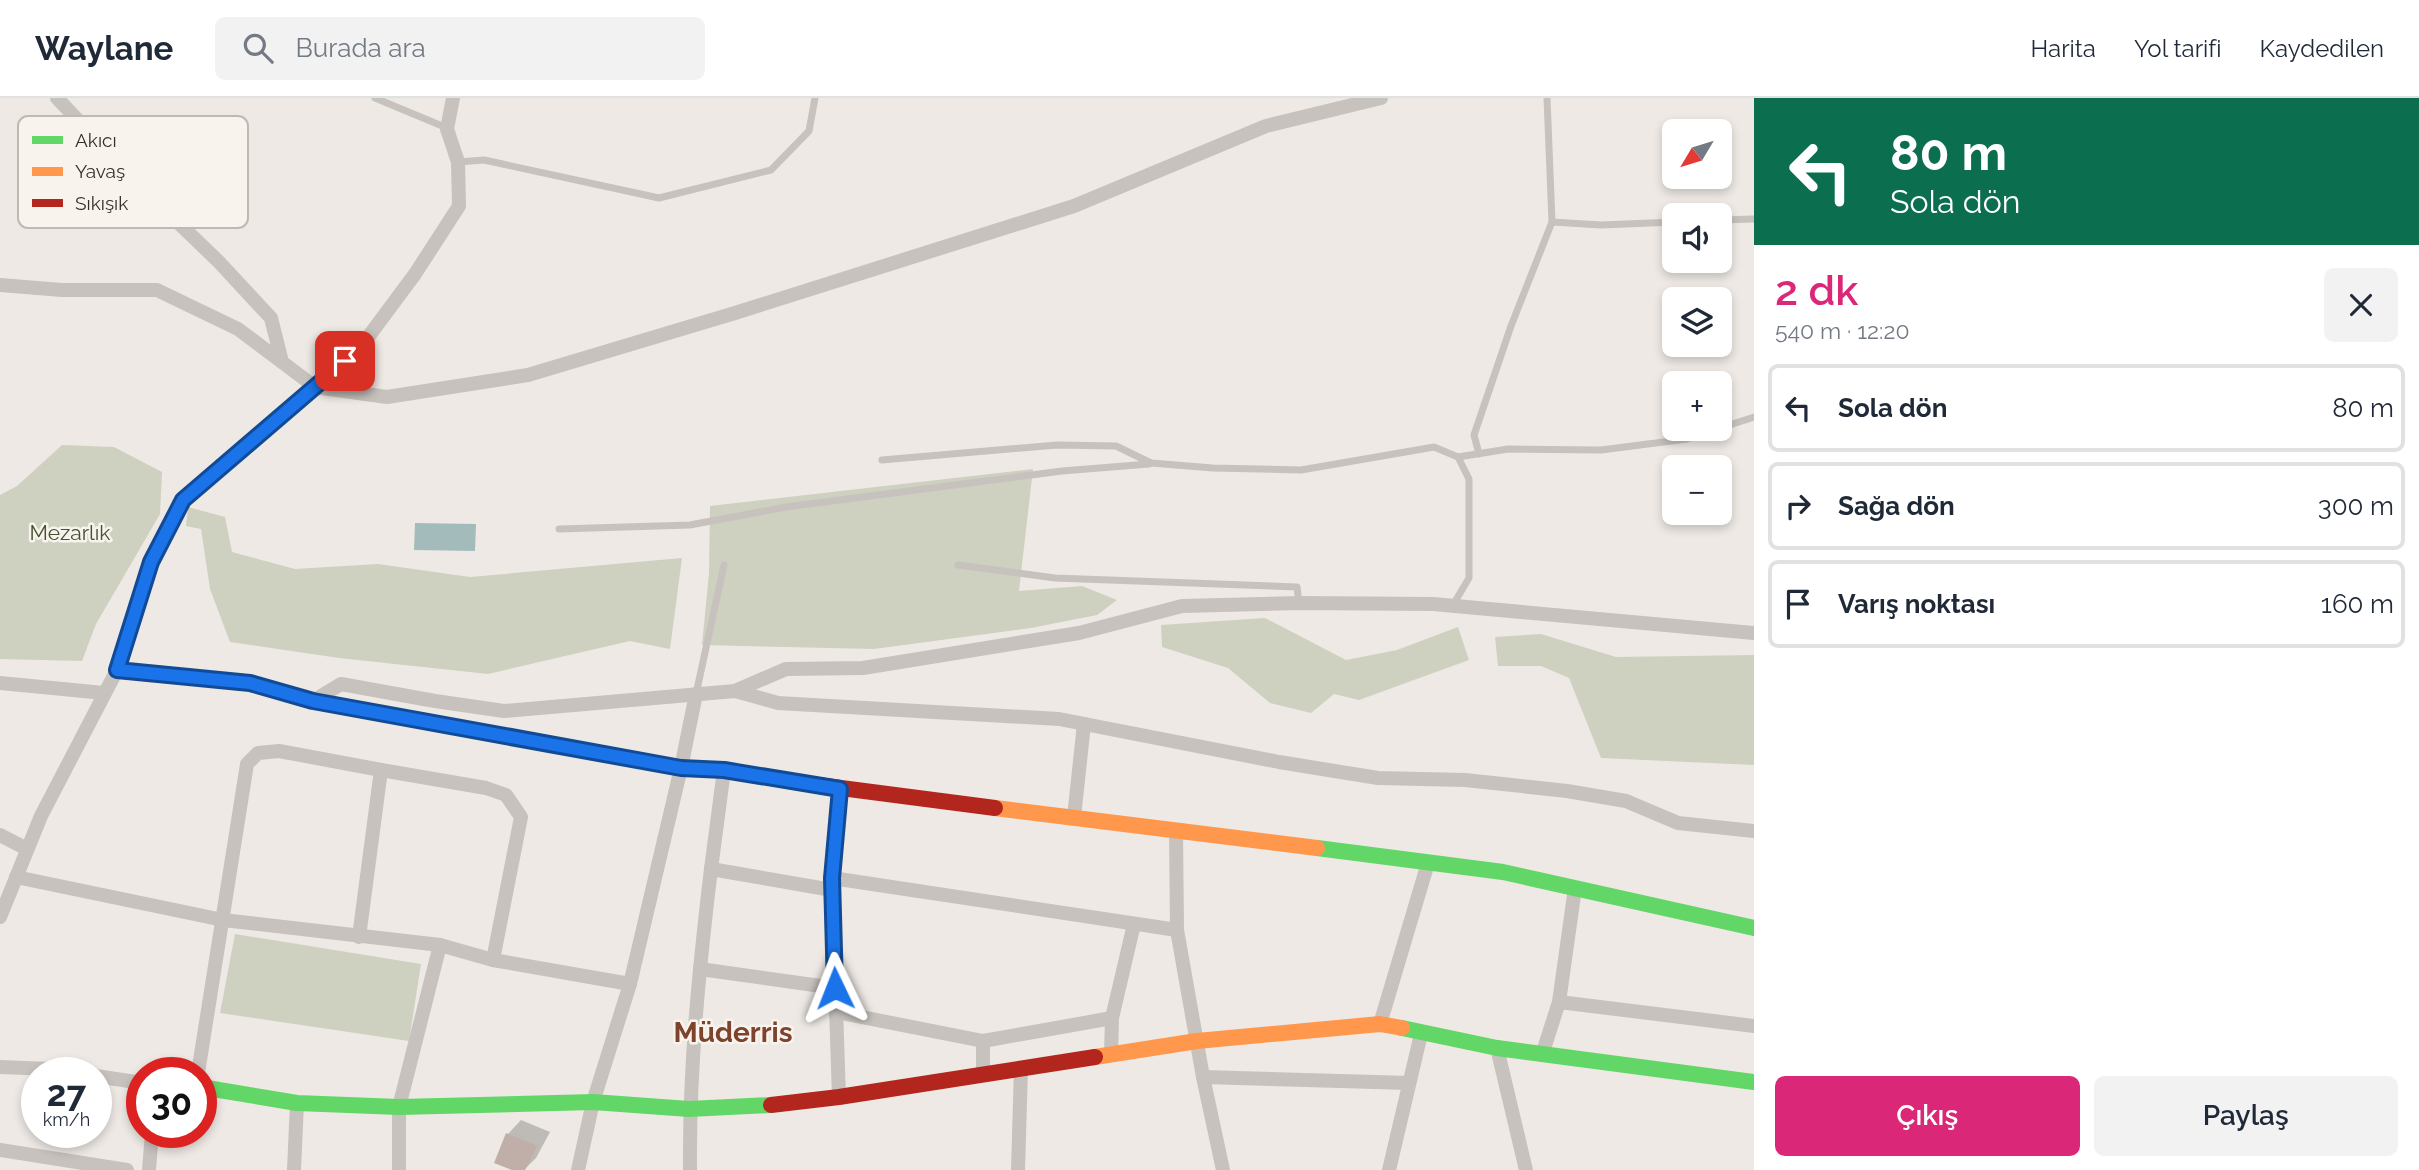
<!DOCTYPE html>
<html lang="tr">
<meta charset="utf-8">
<style>
:root{--surface:#fff;--page:#f2f2f3;--text:#1f2937;--muted:#747a83;--line:#e0e1e3;--accent:#db2777}
body{margin:0;font-family:Raleway,sans-serif;background:var(--page);color:var(--text);height:100vh;display:flex;flex-direction:column;font-size:26px;white-space:nowrap}
*{box-sizing:border-box;margin:0}
p{font-size:23px;color:var(--muted)}
.icon{flex:none;width:38px;height:38px;fill:none;stroke:currentColor;stroke-width:2;stroke-linecap:round;stroke-linejoin:round}
.map{position:relative;flex:1;overflow:hidden}
.sheet{display:flex;flex-direction:column;background:var(--surface);width:665px}
.sheet>*{flex:none}
.top-card{background:#0b6e4f;color:#fff;overflow:hidden}
.needle{width:46px;rotate:232deg}
.fabs{position:absolute;left:1662px;top:21px;display:grid;gap:14px}
.fabs a{display:grid;place-items:center;width:70px;height:70px;border-radius:10px;background:var(--surface);box-shadow:0 4px 10px #0003;font-size:35px}
.speed{position:absolute;left:21px;top:959px;display:flex;gap:14px;font-size:35px;font-weight:700;text-align:center}
.speed>*{display:grid;place-content:center;width:91px;height:91px;border-radius:50%;background:var(--surface);box-shadow:0 4px 10px #0003;line-height:1}
.speed small{font-size:18px;font-weight:400}
.speed .limit{border:10px solid #d22;background:#fff;color:#111}
.pin{position:absolute;display:grid;place-items:center;width:60px;height:60px;color:#fff;margin:-30px;border-radius:14px;box-shadow:0 4px 10px #0006}
.me{position:absolute;width:77px;margin:-38px;rotate:358deg;stroke-linejoin:round;filter:drop-shadow(0 0 5px #0008)}
.turn{display:flex;align-items:center;gap:24px;height:147px;padding:0 21px;font-size:32px}
.turn .icon{width:91px;height:91px;stroke-width:2.5}
.turn b{display:block;font-size:49px;line-height:60px}
.round{display:grid;place-items:center;flex:none;width:74px;height:74px;border-radius:10px;background:var(--page)}
.head{display:flex;align-items:center;justify-content:space-between;height:119px;padding:0 21px}
h1{font-size:42px;font-weight:600;line-height:52px;color:var(--accent)}
.button{display:flex;gap:14px;margin-top:auto;padding:14px 21px}
.button a{flex:1;height:80px;border-radius:10px;background:var(--accent);color:#fff;font-size:28px;font-weight:600;line-height:80px;text-align:center}
.button a+a{background:var(--page);color:var(--text)}
ul{padding:0;list-style:none}
li{display:flex;align-items:center;gap:21px;height:88px;margin:0 14px 10px;padding:0 7px;border:4px solid var(--line);border-radius:10px}
li div{flex:1}
li b{display:block;font-size:26px}
li em{font-style:normal}
header{display:flex;align-items:center;gap:42px;box-sizing:border-box;height:98px;padding:0 35px;background:var(--surface);border-bottom:2px solid var(--line)}
header strong{font-size:33px}
nav{display:flex;gap:38px;margin-inline-start:auto;font-size:24px}
.search{width:490px;height:63px;background:var(--page);display:flex;align-items:center;gap:18px;box-sizing:border-box;padding:0 24px;border-radius:10px;color:var(--muted);font-size:26px}
main{display:flex;flex:1;min-height:0}
.map>svg:first-child{display:block}
.green{fill:#ced1c0}
.water{fill:#a3bbbb}
.shadow{fill:#0003}
.building{fill:#bfafa8}
.lines{fill:none;stroke-linecap:round;stroke-linejoin:round}
.lane{stroke:#c7c2bd;stroke-width:7}
.street{stroke:#c7c2bd;stroke-width:14}
.fast{stroke:#63d668;stroke-width:16}
.slow{stroke:#ff974d;stroke-width:16}
.jam{stroke:#b3261e;stroke-width:16}
.route-casing{stroke:#114b97;stroke-width:18}
.route{stroke:#1a73e8;stroke-width:12}
.labels{text-anchor:middle;dominant-baseline:central;stroke-width:5;stroke-linejoin:round;paint-order:stroke}
.park-label{font-size:21px;fill:#455232;stroke:#f8f4ed}
.district-label{font-size:28px;font-weight:bold;fill:#7d432d;stroke:#f8f4ed}
.key{fill:#f8f4ed;stroke:#beb9b3;stroke-width:2}
.key-label{font-size:19px;fill:#372f2b}
</style>
<header>
<strong>Waylane</strong>
<div class="search"><svg class="icon" aria-label="search" viewBox="0 0 24 24"><circle cx="10" cy="10" r="6"/><path d="M15 15l6 6"/></svg>Burada ara</div>
<nav><a>Harita</a><a>Yol tarifi</a><a>Kaydedilen</a></nav>
</header>
<main>
<div class="map">
<svg width="1754" height="1072" viewBox="0 0 1754 1072">
<rect width="100%" height="100%" fill="#eee9e4"/>
<g class="green">
<path d="M62,347L114,349L162,374L160,416L96,526L82,563L0,561V397L17,388Z"/>
<path d="M1033,371L1019,493L1082,488L1117,502L1097,517L1031,530L874,551L702,547L709,475L710,408Z"/>
<path d="M188,409L225,419L232,454L295,471L378,466L470,479L682,460L670,551L630,543L488,576L339,560L230,544L210,491L201,431L186,428Z"/>
<path d="M1265,520L1346,562L1397,552L1458,529L1469,562L1359,602L1334,596L1311,615L1270,605L1228,570L1162,549L1161,527Z"/>
<path d="M1541,536L1616,559L1754,557V667L1601,660L1569,580L1541,568H1498L1495,539Z"/>
<path d="M235,836L421,866L409,943L220,915Z"/>
</g>
<path class="water" d="M415,425L476,426L475,453L414,452Z"/>
<path class="shadow" d="M521,1022L550,1034L536,1060L524,1072H517L508,1036Z"/>
<path class="building" d="M506,1035L537,1048L525,1072H512L494,1065Z"/>
<g class="lines">
<g class="lane">
<path d="M375,0L447,30"/>
<path d="M458,64L484,62L659,100L771,72L809,33L815,0"/>
<path d="M1720,122L1754,121"/>
<path d="M1552,124L1601,127L1675,124"/>
<path d="M1720,330L1754,319"/>
<path d="M1479,356L1474,337L1511,228L1552,124L1547,0"/>
<path d="M1458,359L1508,351L1601,352L1687,341L1719,331"/>
<path d="M882,362L1057,347L1116,348L1151,365L1213,370L1301,372L1434,349L1458,359L1469,381V480L1453,507"/>
<path d="M559,431L690,427L786,409L1062,373L1149,366"/>
<path d="M958,467L1055,480L1297,489L1299,505"/>
<path d="M696,596L724,467"/>
</g>
<g class="street">
<path d="M57,0L136,84L219,164L271,220L282,264L315,289L387,299L528,277L735,215L1074,108L1266,28L1381,0"/>
<path d="M0,187L62,192H157L238,231L282,264"/>
<path d="M0,585L104,595"/>
<path d="M735,593L786,571L863,570L1079,535L1182,508L1299,505L1433,506L1754,535"/>
<path d="M313,603L341,586L435,603L504,613L735,593L778,605L1059,621L1279,664L1378,680L1465,682L1567,693L1626,703L1678,725L1754,733"/>
<path d="M1074,719L1084,626"/>
<path d="M1176,732L1177,832L1203,979L1223,1072"/>
<path d="M0,737L27,751"/>
<path d="M711,771L724,672"/>
<path d="M16,779L223,822L440,847L493,862L630,886"/>
<path d="M832,780L1177,832"/>
<path d="M0,819L41,718L117,572L151,464L183,402L360,250L415,176L459,108L458,64L447,31L453,0"/>
<path d="M359,839L381,672L486,690L506,697L521,719L493,862"/>
<path d="M700,871L835,890"/>
<path d="M1559,904L1754,928"/>
<path d="M836,914L983,943L1112,920"/>
<path d="M1380,926L1428,765"/>
<path d="M1497,950L1526,1072"/>
<path d="M1111,957L1112,920L1134,826"/>
<path d="M1542,957L1559,904L1575,790"/>
<path d="M0,969L51,971L76,975"/>
<path d="M198,975L247,666L258,655L279,653L381,672"/>
<path d="M983,976V943"/>
<path d="M96,978L142,985"/>
<path d="M1203,979L1409,985"/>
<path d="M839,999L832,792L840,691"/>
<path d="M0,1052L127,1072"/>
<path d="M149,1072L152,1034"/>
<path d="M294,1072L297,1005"/>
<path d="M399,1072V1009L440,847"/>
<path d="M578,1072L593,1004L630,886L681,670L696,596"/>
<path d="M690,1072C689,972 699,871 711,771L832,792"/>
<path d="M1018,1072L1021,970"/>
<path d="M1389,1072L1421,936"/>
</g>
<g class="fast">
<path d="M117,572L250,585L313,603L681,670L724,672L795,684"/>
<path d="M1317,750L1503,774L1754,830"/>
<path d="M1402,930L1497,950L1754,984"/>
<path d="M201,989L297,1005L399,1009L593,1004L689,1011L771,1007"/>
</g>
<g class="slow">
<path d="M995,710L1317,750"/>
<path d="M1095,959L1197,943L1380,926L1402,930"/>
</g>
<g class="jam">
<path d="M795,684L995,710"/>
<path d="M771,1007L839,999L1095,959"/>
</g>
</g>
<g class="lines">
<g class="route-casing">
<path id="route" d="M345,263L183,402L151,464L117,572L250,585L313,603L681,670L724,672L840,691L832,780L835,890"/>
</g>
<use href="#route" class="route"/>
</g>
<g class="labels">
<g class="park-label">
<text x="70" y="434">Mezarlık</text>
</g>
<g class="district-label">
<text x="733" y="934">Müderris</text>
</g>
</g>
<rect x="18" y="18" width="230" height="112" rx="10" class="key"/>
<rect x="32" y="38" width="31" height="8" fill="#63d668"/>
<rect x="32" y="69" width="31" height="9" fill="#ff974d"/>
<rect x="32" y="101" width="31" height="8" fill="#b3261e"/>
<g class="key-label">
<text x="75" y="49">Akıcı</text>
<text x="75" y="80">Yavaş</text>
<text x="75" y="112">Sıkışık</text>
</g>
</svg>
<div class="fabs">
<a><svg class="needle" viewBox="-14 -14 28 28"><path d="M0-13l5 13h-10z" fill="#e53935"/><path d="M0 13l5-13h-10z" fill="#747a83"/></svg></a>
<a><svg class="icon" aria-label="sound" viewBox="0 0 24 24"><path d="M4 9h4l5-4v14l-5-4H4zM17 9q2 3 0 6"/></svg></a>
<a><svg class="icon" aria-label="layers" viewBox="0 0 24 24"><path d="M12 4l9 5-9 5-9-5zM3 14l9 5 9-5"/></svg></a>
<a>+</a>
<a>−</a>
</div>
<div class="speed"><div>27<small>km/h</small></div><div class="limit">30</div></div>
<div class="pin" style="left:345px;top:263px;background:#d93025"><svg class="icon" aria-label="arrive" viewBox="0 0 24 24"><path d="M6 21V4h12l-3 4 3 4H6"/></svg></div>
<svg class="me" style="left:835px;top:890px" viewBox="-20 -20 40 40"><path d="M0-17L14 15 0 8-14 15z" fill="#1a73e8" stroke="#fff" stroke-width="4"/></svg>
</div>
<section class="sheet">
<div class="top-card">
<div class="turn"><svg class="icon" aria-label="left" viewBox="0 0 24 24"><path d="M17 20v-9H6M10 6l-5 5 5 5"/></svg><div><b>80 m</b>Sola dön</div></div>
</div>
<div class="head"><div><h1>2 dk</h1><p>540 m · 12:20</p></div><a class="round"><svg class="icon" aria-label="close" viewBox="0 0 24 24"><path d="M6 6l12 12M18 6L6 18"/></svg></a></div>
<ul>
<li><svg class="icon" aria-label="left" viewBox="0 0 24 24"><path d="M17 20v-9H6M10 6l-5 5 5 5"/></svg><div><b>Sola dön</b></div><em>80 m</em></li>
<li><svg class="icon" aria-label="right" viewBox="0 0 24 24"><path d="M7 20v-9h11M14 6l5 5-5 5"/></svg><div><b>Sağa dön</b></div><em>300 m</em></li>
<li><svg class="icon" aria-label="arrive" viewBox="0 0 24 24"><path d="M6 21V4h12l-3 4 3 4H6"/></svg><div><b>Varış noktası</b></div><em>160 m</em></li>
</ul>
<div class="button"><a>Çıkış</a><a>Paylaş</a></div>
</section>
</main>
